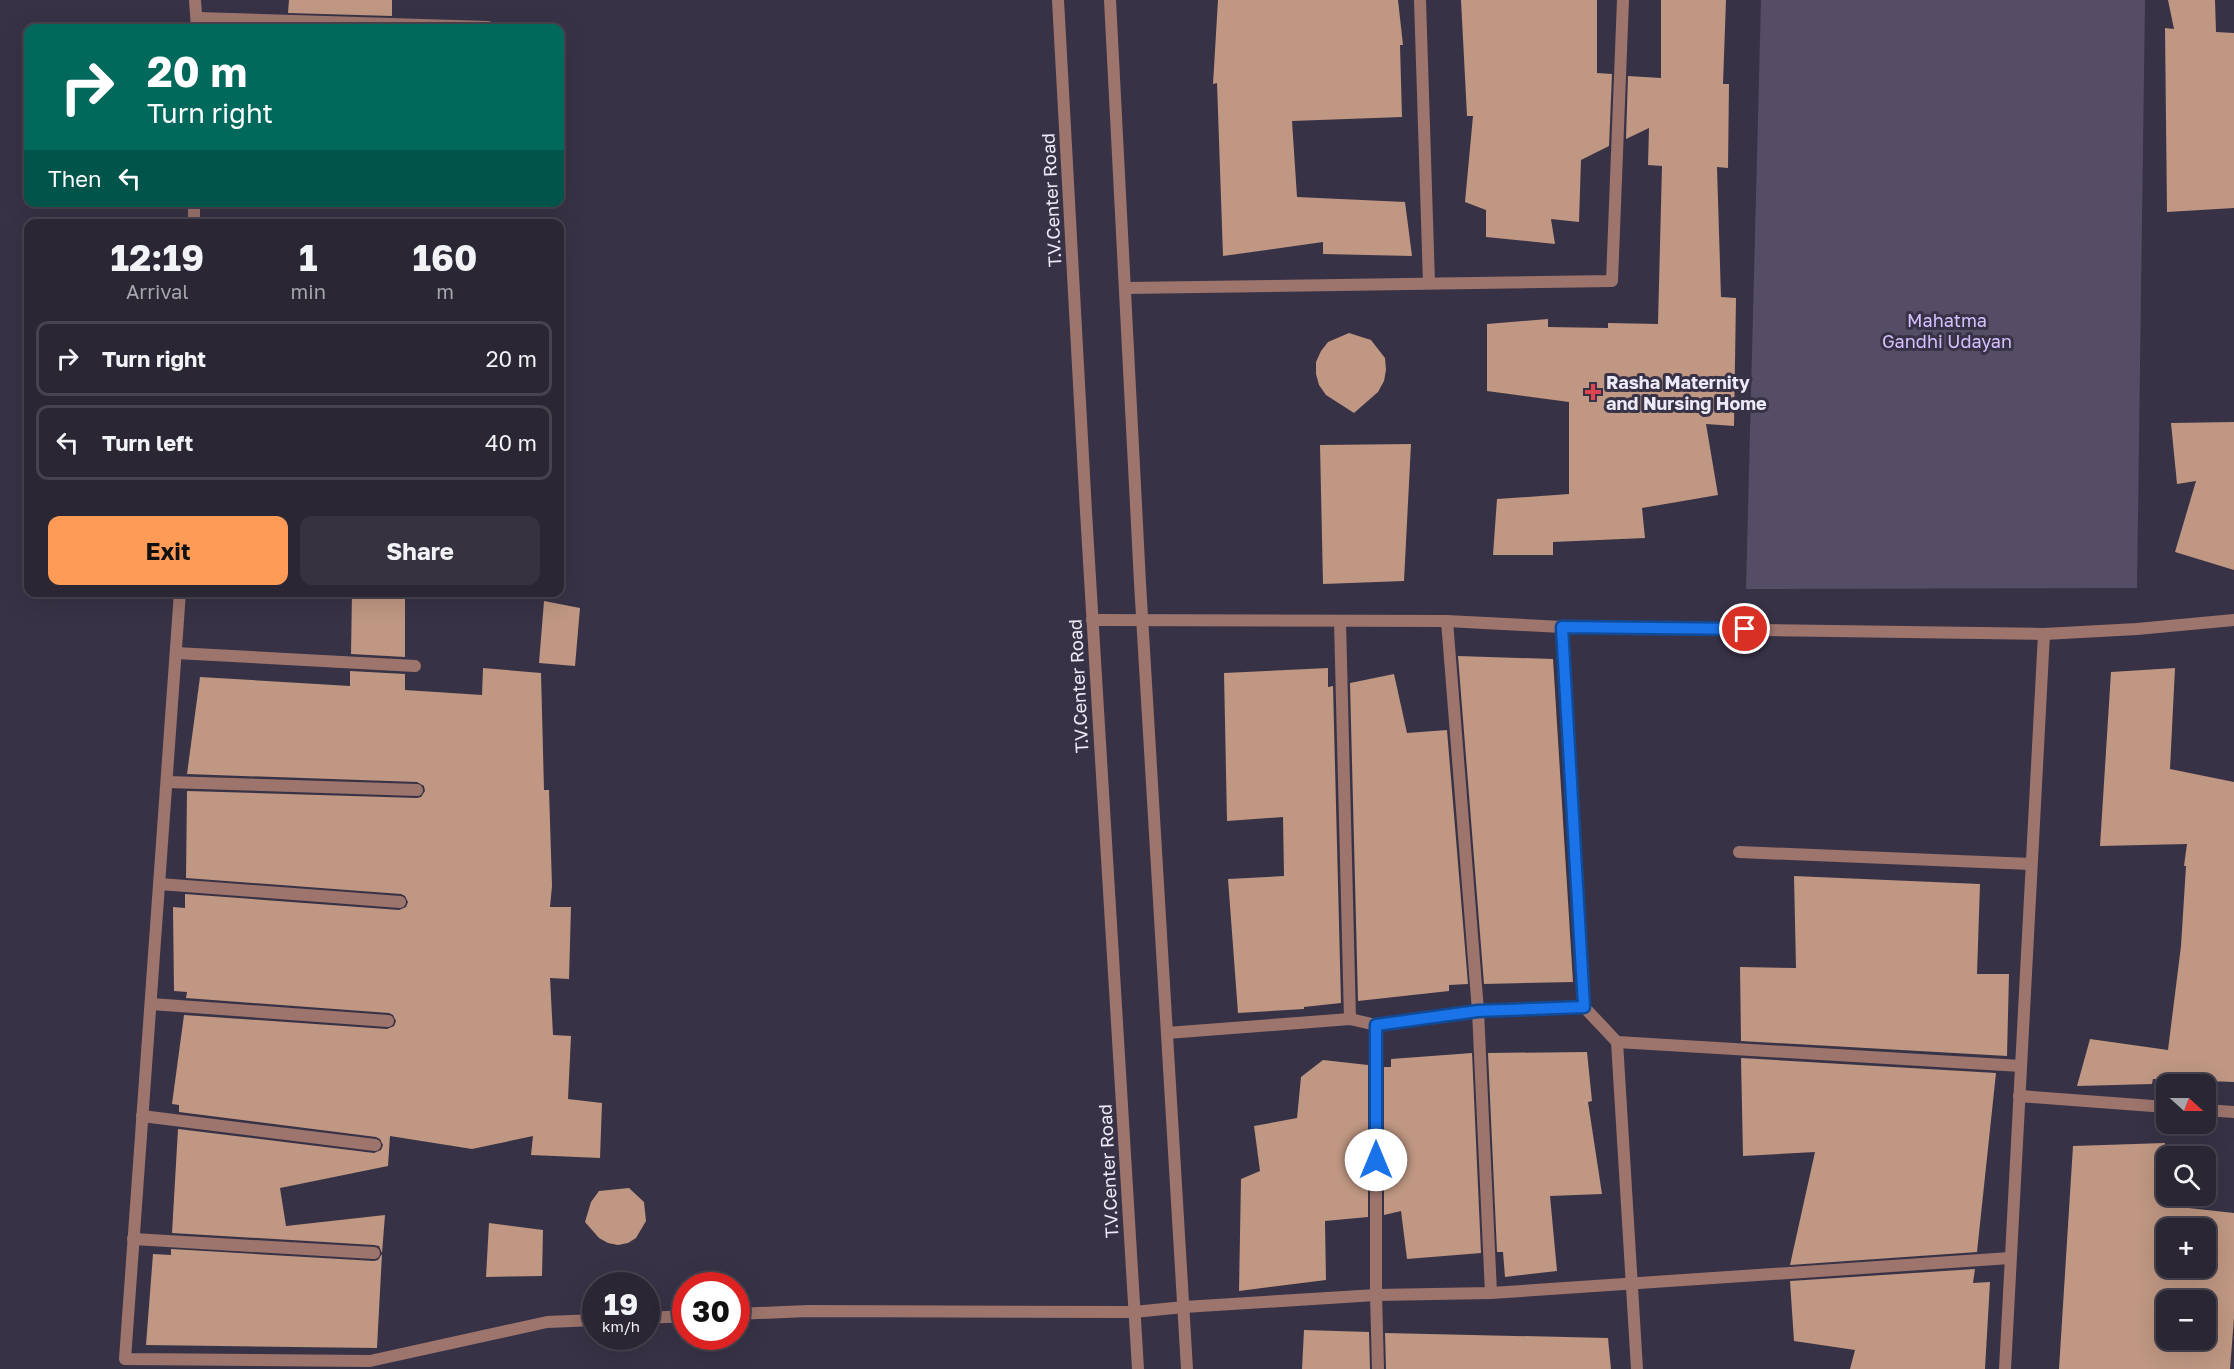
<!DOCTYPE html>
<meta charset="utf-8">
<style>
:root{--surface:#2a2634;--page:#363240;--text:#f1f3f6;--muted:#a5a5ac;--line:#46434f;--accent:#fe9c57}
body{margin:0;font-family:"Golos Text",sans-serif;background:var(--page);color:var(--text);height:100vh;display:flex;flex-direction:column;font-size:22px;white-space:nowrap}
*{box-sizing:border-box;margin:0}
p{font-size:20px;color:var(--muted)}
.icon{flex:none;width:33px;height:33px;fill:none;stroke:currentColor;stroke-width:2;stroke-linecap:round;stroke-linejoin:round}
.map{position:relative;flex:1;overflow:hidden}
.details{position:absolute;left:24px;top:219px;width:540px;height:378px;display:flex;flex-direction:column;background:var(--surface);border-radius:12px;box-shadow:0 6px 24px #0002,0 0 0 2px var(--line)}
.details>*{flex:none}
.guide{position:absolute;left:24px;top:24px;width:540px;height:183px;border-radius:12px;box-shadow:0 6px 24px #0002,0 0 0 2px var(--line);background:#00695c;color:#fff;overflow:hidden}
.needle{width:39px;rotate:111deg}
.controls{position:absolute;left:2156px;top:1074px;display:grid;gap:12px}
.controls a{display:grid;place-items:center;width:60px;height:60px;border-radius:12px;background:var(--surface);box-shadow:0 6px 24px #0002,0 0 0 2px var(--line);font-size:30px}
.speed{position:absolute;left:582px;top:1272px;display:flex;gap:12px;font-size:30px;font-weight:700;text-align:center}
.speed>*{display:grid;place-content:center;width:78px;height:78px;border-radius:50%;background:var(--surface);box-shadow:0 6px 24px #0002,0 0 0 2px var(--line);line-height:1}
.speed small{font-size:15px;font-weight:400}
.speed .limit{border:9px solid #d22;background:#fff;color:#111}
.pin{position:absolute;display:grid;place-items:center;width:51px;height:51px;color:#fff;margin:-26px;border:3px solid #fff;border-radius:50%;box-shadow:0 2px 6px #0007}
.me{position:absolute;width:66px;margin:-33px;rotate:0deg;stroke-linejoin:round;filter:drop-shadow(0 0 4px #0008)}
.turn{display:flex;align-items:center;gap:21px;height:126px;padding:0 24px;font-size:27px}
.turn .icon{width:78px;height:78px;stroke-width:2.5}
.turn b{display:block;font-size:42px;line-height:51px}
.then{display:flex;align-items:center;height:57px;padding:0 24px;background:#0003;gap:12px;font-size:22px}
.eta{display:flex;justify-content:space-evenly;align-items:center;height:102px;text-align:center}
.eta b{font-size:36px;font-weight:700;line-height:42px}
.cta{display:flex;gap:12px;margin-top:auto;padding:12px 24px}
.cta a{flex:1;height:69px;border-radius:12px;background:var(--accent);color:#111;font-size:24px;font-weight:700;line-height:69px;text-align:center}
.cta a+a{background:var(--page);color:var(--text)}
ul{padding:0;list-style:none}
li{display:flex;align-items:center;gap:18px;height:75px;margin:0 12px 9px;padding:0 12px;border:3px solid var(--line);border-radius:12px}
li div{flex:1}
li b{display:block;font-size:22px}
li em{font-style:normal}
.map>svg:first-child{display:block}
.green{fill:#554d66}
.building{fill:#bf9782;fill-rule:evenodd}
.lines{fill:none;stroke-linecap:round;stroke-linejoin:round}
.minor{stroke:#9d756d;stroke-width:12}
.tertiary{stroke:#9d756d;stroke-width:12}
.route-casing{stroke:#114b97;stroke-width:15}
.route{stroke:#1a73e8;stroke-width:10}
.health-dot{fill:#e0444e;stroke:#383246;stroke-width:2}
.labels{text-anchor:middle;dominant-baseline:central;stroke-width:6;stroke-linejoin:round;paint-order:stroke}
.street-label{font-size:18px;fill:#edeaf7;stroke:#383246}
.park-label{font-size:18px;fill:#d4c1fe;stroke:#383246}
.poi-label{font-size:18px;font-weight:bold;fill:#edeaf7;stroke:#383246;text-anchor:start}
</style>
<div class="map">
<svg width="2234" height="1369" viewBox="0 0 2234 1369">
<rect width="100%" height="100%" fill="#383246"/>
<path class="green" d="M1761,0H2145L2137,588L1746,589Z"/>
<g class="building">
<path d="M289,0H392V16L288,13Z"/>
<path d="M1218,0H1398L1403,45H1400L1402,117L1292,121L1297,197L1405,202L1412,256L1323,254V242L1223,256L1217,83L1213,84Z"/>
<path d="M1461,0H1597V73L1612,74L1609,146L1581,160L1579,222L1551,219L1555,244L1486,237V210L1465,202L1473,116H1467Z"/>
<path d="M1661,0H1726L1723,84H1729L1728,168L1717,167L1721,297L1736,298L1734,426L1706,424L1718,495L1642,508L1645,538L1553,542V555H1493L1497,499L1569,494V402L1487,391V324L1548,319V327L1608,328V323L1658,324L1662,166L1648,165L1649,128L1626,139L1628,76L1661,78Z"/>
<path d="M2168,0H2215L2216,32L2234,33V208L2167,212L2165,28L2174,29Z"/>
<path d="M1349,333L1371,340L1385,358L1386,370L1384,381L1378,392L1354,413L1326,395L1319,385L1316,374V362L1321,351L1328,342Z"/>
<path d="M2234,422V570L2175,552L2196,481L2177,484L2171,423Z"/>
<path d="M1411,444L1404,581L1323,584L1320,445Z"/>
<path d="M352,592H405V657L351,654Z"/>
<path d="M544,601L580,608L575,666L539,663Z"/>
<path d="M1458,656L1553,659L1573,982L1484,984Z"/>
<path d="M483,668L541,673L544,790H549L552,886L550,907H571L569,979L550,978L553,1035L571,1036L568,1099L602,1103L600,1158L531,1155L533,1136L472,1149L390,1136L388,1166L280,1188L286,1226L385,1215L382,1253L379,1246L374,1245L172,1233L178,1129L374,1153L381,1150L383,1145L380,1139L376,1137L179,1112V1105L172,1104L184,1015L387,1029L394,1026L396,1021L393,1015L389,1013L186,998L187,992L174,991L173,907L185,908V894L399,910L406,907L408,902L405,896L401,894L186,878L187,791L417,798L421,797L425,791L424,786L417,782L187,774L200,677L350,686V671L405,674V690L482,695Z"/>
<path d="M1328,668V687L1333,686L1341,1003L1304,1007V1009L1238,1013L1228,879L1284,876L1283,817L1227,821L1224,673Z"/>
<path d="M2175,668L2170,769L2234,782V1082L2153,1079L2152,1084L2077,1086L2090,1039L2168,1050L2181,946L2186,866H2184L2187,844L2100,846L2111,672Z"/>
<path d="M1394,674L1407,733L1447,730L1468,984L1449,985V991L1358,1001L1350,683Z"/>
<path d="M1794,876L1980,884L1977,974H2009L2007,1056L1741,1041L1740,967L1796,968Z"/>
<path d="M1587,1052L1592,1101L1588,1102L1602,1194L1550,1196L1557,1271L1505,1277L1503,1252H1497L1488,1053Z"/>
<path d="M1472,1053L1481,1253L1407,1259L1401,1211L1384,1215V1067H1391V1059Z"/>
<path d="M1741,1058L1996,1073L1977,1252L1790,1265L1815,1152L1743,1156Z"/>
<path d="M1323,1060L1368,1065V1217L1325,1221L1326,1280L1239,1291L1241,1179L1260,1171L1254,1126L1297,1118L1301,1077Z"/>
<path d="M2165,1143L2161,1205L2234,1213V1318L2230,1369H2059L2073,1146ZM2166,1228H2205V1268H2166ZM2166,1300H2205V1340H2166Z"/>
<path d="M629,1188L644,1202L646,1221L636,1238L628,1243L618,1245L608,1243L599,1238L585,1222L591,1202L599,1191Z"/>
<path d="M489,1223L543,1230L542,1276L486,1277Z"/>
<path d="M171,1249L374,1261L378,1260L382,1254L377,1348L146,1345L153,1254L171,1255Z"/>
<path d="M1975,1269L1973,1283L1990,1282L1985,1369H1850L1855,1350L1794,1341L1790,1281Z"/>
<path d="M1304,1330L1369,1332L1370,1369H1302Z"/>
<path d="M1385,1333L1608,1338L1611,1369H1386Z"/>
</g>
<g class="lines">
<g class="minor">
<path d="M195,0L197,28"/>
<path d="M1420,0L1429,283"/>
<path d="M198,18L488,27"/>
<path d="M194,224V202"/>
<path d="M1125,288L1612,281L1623,0"/>
<path d="M180,592L125,1359L370,1361L547,1322L596,1320"/>
<path d="M1092,620L1447,621L1562,627L2044,634L2137,629L2234,620"/>
<path d="M1447,621L1478,1011L1491,1293"/>
<path d="M1340,622L1350,1019"/>
<path d="M1562,627L1584,1007L1617,1042L1637,1369"/>
<path d="M176,653L415,666"/>
<path d="M167,782L417,790"/>
<path d="M1739,852L2031,864"/>
<path d="M159,884L400,902"/>
<path d="M151,1004L388,1021"/>
<path d="M1376,1025V1295L1378,1369"/>
<path d="M1167,1033L1350,1019L1376,1025L1478,1011L1584,1007"/>
<path d="M1617,1042L2021,1066"/>
<path d="M2019,1096L2166,1107"/>
<path d="M2205,1110L2234,1112"/>
<path d="M142,1116L375,1145"/>
<path d="M133,1239L374,1253"/>
<path d="M736,1314L808,1311L1134,1312L1184,1307L1376,1295L1491,1293L2010,1258"/>
<path d="M646,1318L686,1316"/>
<path d="M2005,1369L2044,634"/>
</g>
<g class="tertiary">
<path d="M1058,0L1086,512L1138,1369"/>
<path d="M1110,0L1140,583L1187,1369"/>
</g>
</g>
<g class="lines">
<g class="route-casing">
<path id="route" d="M1376,1160V1025L1478,1011L1584,1007L1562,627L1745,629"/>
</g>
<use href="#route" class="route"/>
</g>
<path class="health-dot" d="M1590 383h6v6h6v6h-6v6h-6v-6h-6v-6h6z"/>
<g class="labels">
<g class="street-label">
<text transform="translate(1051 200) rotate(-93)">T.V.Center Road</text>
<text transform="translate(1078 686) rotate(-93)">T.V.Center Road</text>
<text transform="translate(1108 1171) rotate(-93)">T.V.Center Road</text>
</g>
<g class="park-label">
<text x="1947" y="320">Mahatma<tspan x="1947" dy="21">Gandhi Udayan</tspan></text>
</g>
<g class="poi-label">
<text x="1606" y="382">Rasha Maternity<tspan x="1606" dy="21">and Nursing Home</tspan></text>
</g>
</g>
</svg>
<div class="controls">
<a><svg class="needle" viewBox="-14 -14 28 28"><path d="M0-13l5 13h-10z" fill="#e53935"/><path d="M0 13l5-13h-10z" fill="#a5a5ac"/></svg></a>
<a><svg class="icon" aria-label="search" viewBox="0 0 24 24"><circle cx="10" cy="10" r="6"/><path d="M15 15l6 6"/></svg></a>
<a>+</a>
<a>−</a>
</div>
<div class="speed"><div>19<small>km/h</small></div><div class="limit">30</div></div>
<div class="pin" style="left:1745px;top:629px;background:#d93025"><svg class="icon" aria-label="arrive" viewBox="0 0 24 24"><path d="M6 21V4h12l-3 4 3 4H6"/></svg></div>
<svg class="me" style="left:1376px;top:1160px" viewBox="-20 -20 40 40"><circle r="19" fill="#fff"/><path d="M0-13L10 11 0 6-10 11z" fill="#1a73e8"/></svg>
<div class="guide">
<div class="turn"><svg class="icon" aria-label="right" viewBox="0 0 24 24"><path d="M7 20v-9h11M14 6l5 5-5 5"/></svg><div><b>20 m</b>Turn right</div></div>
<div class="then">Then<svg class="icon" aria-label="left" viewBox="0 0 24 24"><path d="M17 20v-9H6M10 6l-5 5 5 5"/></svg></div>
</div>
<section class="details">
<div class="eta">
<div><b>12:19</b><p>Arrival</p></div>
<div><b>1</b><p>min</p></div>
<div><b>160</b><p>m</p></div>
</div>
<ul>
<li><svg class="icon" aria-label="right" viewBox="0 0 24 24"><path d="M7 20v-9h11M14 6l5 5-5 5"/></svg><div><b>Turn right</b></div><em>20 m</em></li>
<li><svg class="icon" aria-label="left" viewBox="0 0 24 24"><path d="M17 20v-9H6M10 6l-5 5 5 5"/></svg><div><b>Turn left</b></div><em>40 m</em></li>
</ul>
<div class="cta"><a>Exit</a><a>Share</a></div>
</section>
</div>
